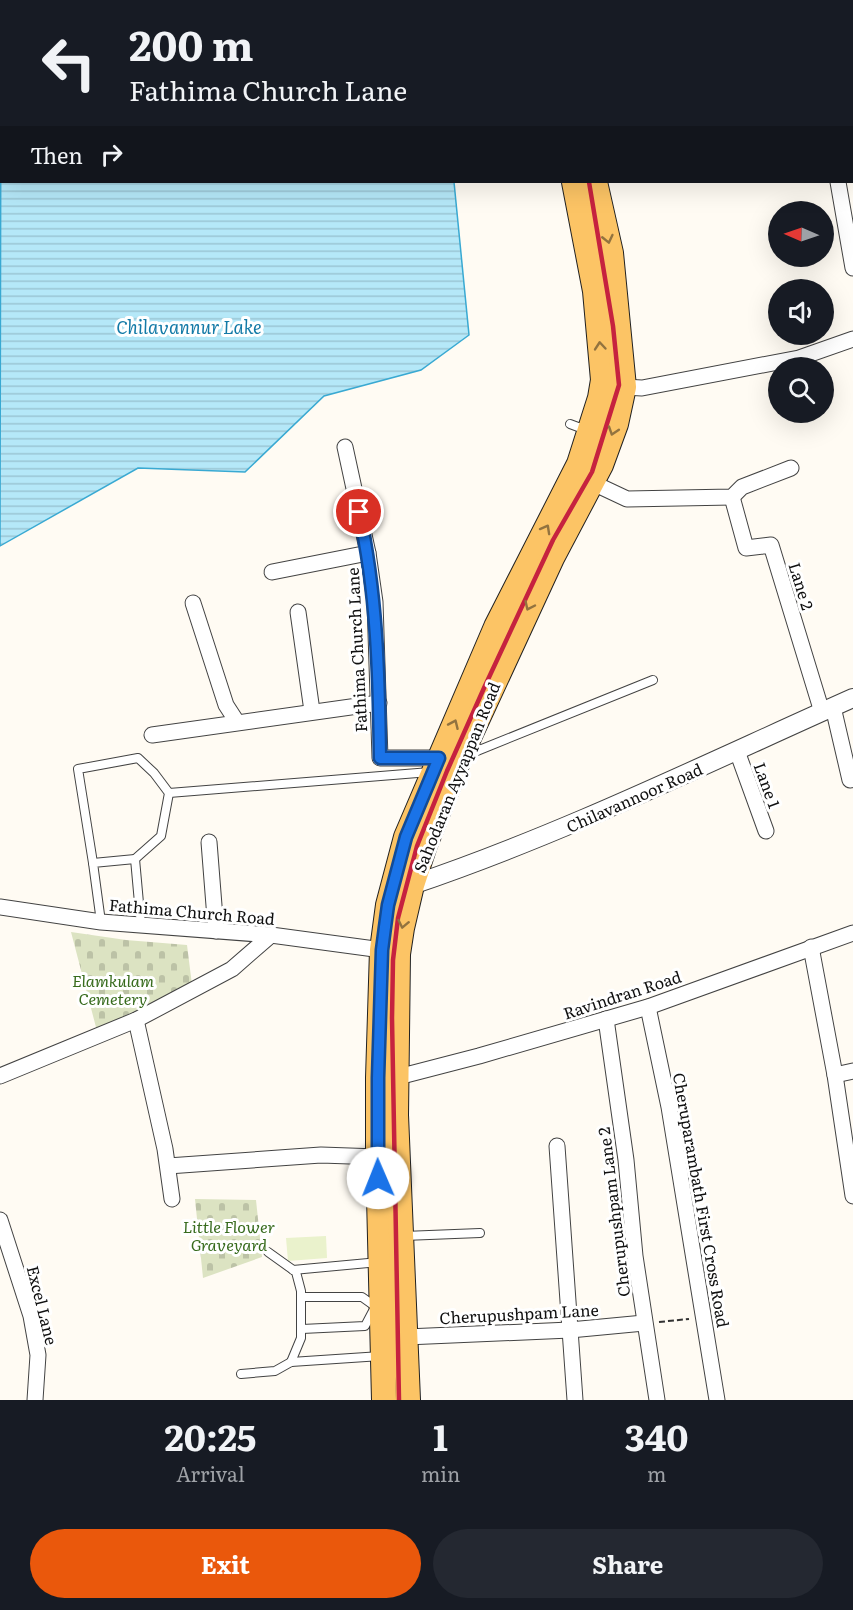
<!DOCTYPE html>
<style>
:root{--surface:#171b24;--page:#242831;--text:#f1f3f6;--muted:#9ea1a6;--accent:#ea580c}
body{margin:0;font-family:Literata,serif;background:var(--page);color:var(--text);height:100vh;display:flex;flex-direction:column;font-size:22px;white-space:nowrap}
*{box-sizing:border-box;margin:0}
p{font-size:20px;color:var(--muted)}
.icon{flex:none;width:33px;height:33px;fill:none;stroke:currentColor;stroke-width:2;stroke-linecap:round;stroke-linejoin:round}
.map{position:relative;height:1400px;overflow:hidden}
.drawer{display:flex;flex-direction:column;background:var(--surface);flex:1}
.drawer>*{flex:none}
.top-card{position:absolute;left:0px;top:0px;width:854px;height:183px;box-shadow:0 6px 24px #0002;background:#171b24;color:var(--text);overflow:hidden}
.needle{width:39px;rotate:272deg}
.buttons{position:absolute;left:768px;top:201px;display:grid;gap:12px}
.buttons a{display:grid;place-items:center;width:66px;height:66px;border-radius:50%;background:var(--surface);box-shadow:0 6px 24px #0002;font-size:30px}
.pin{position:absolute;display:grid;place-items:center;width:51px;height:51px;color:#fff;margin:-26px;border:3px solid #fff;border-radius:50%;box-shadow:0 2px 6px #0007}
.me{position:absolute;width:66px;margin:-33px;rotate:359deg;stroke-linejoin:round;filter:drop-shadow(0 0 4px #0008)}
.turn{display:flex;align-items:center;gap:21px;height:126px;padding:0 30px;font-size:27px}
.turn .icon{width:78px;height:78px;stroke-width:2.5}
.turn b{display:block;font-size:42px;line-height:51px}
.then{display:flex;align-items:center;height:57px;padding:0 30px;background:#0003;gap:12px;font-size:22px}
.eta{display:flex;justify-content:space-evenly;align-items:center;height:102px;text-align:center}
.eta b{font-size:36px;font-weight:700;line-height:42px}
.action{display:flex;gap:12px;margin-top:auto;padding:12px 30px}
.action a{flex:1;height:69px;border-radius:36px;background:var(--accent);color:#fff;font-size:24px;font-weight:700;line-height:69px;text-align:center}
.action a+a{background:var(--page);color:var(--text)}
.map>svg:first-child{display:block}
.cemetery{fill:url(#cemetery-stones)}
.pitch{fill:#eaf2cc}
.water{fill:url(#water-rules);stroke:#39a9d2;stroke-width:1.5}
.lines{fill:none;stroke-linecap:round;stroke-linejoin:round}
.service-casing{stroke:#434343;stroke-width:10}
.minor-casing{stroke:#434343;stroke-width:17}
.tertiary-casing{stroke:#434343;stroke-width:20}
.primary-casing{stroke:#212121;stroke-width:26}
.path{stroke:#323232;stroke-width:2;stroke-dasharray:6 3;stroke-linecap:butt}
.service{stroke:#fff;stroke-width:8}
.minor{stroke:#fff;stroke-width:15}
.tertiary{stroke:#fff;stroke-width:18}
.primary{stroke:#fcc465;stroke-width:24}
.rail{stroke:#c6223f;stroke-width:4.5}
.oneway{stroke:#92733f}
.route-casing{stroke:#114b97;stroke-width:15}
.route{stroke:#1a73e8;stroke-width:10}
.labels{text-anchor:middle;dominant-baseline:central;stroke-width:6;stroke-linejoin:round;paint-order:stroke}
.street-label{font-size:16px;fill:#101010;stroke:#fff}
.park-label{font-size:16px;font-style:italic;fill:#376b1d;stroke:#fff}
.water-label{font-size:18px;font-style:italic;fill:#137aa7;stroke:#fff}
</style>
<div class="map">
<svg width="853" height="1400" viewBox="0 0 853 1400">
<defs>
<pattern id="cemetery-stones" width="16" height="16" patternUnits="userSpaceOnUse" patternTransform="scale(1.5)"><rect width="16" height="16" fill="#dce3c2"/><path d="M2 7V4a2 2 0 0 1 4 0v3zM10 15v-3a2 2 0 0 1 4 0v3z" fill="#bcc2a6"/></pattern>
<pattern id="water-rules" width="6" height="5" patternUnits="userSpaceOnUse" patternTransform="scale(1.5)"><rect width="6" height="5" fill="#b5e8f8"/><path d="M0 2.5h6" fill="none" stroke="#9bc6d4"/></pattern>
</defs>
<rect width="100%" height="100%" fill="#fffbf3"/>
<g class="cemetery">
<path d="M71,932L126,940L187,945L192,985L97,1031Z"/>
<path d="M195,1199L256,1200L262,1257L203,1278Z"/>
</g>
<path class="pitch" d="M326,1236L327,1258L288,1261L286,1238Z"/>
<g class="water">
<path d="M55,0H495L55,2Z"/>
<path d="M1,22L2,182H454L469,335L421,370L324,396L245,472L138,468L0,546Z"/>
</g>
<g class="lines">
<g class="service-casing">
<g id="service">
<path d="M570,424L578,427H588"/>
<path d="M467,755L653,680"/>
<path d="M169,793L430,772"/>
<path d="M93,863L78,769L138,758L154,773L169,793L161,836L135,859"/>
<path d="M101,922L93,863L135,859L141,925"/>
<path d="M404,1236L480,1233"/>
<path d="M268,1252L296,1272L301,1291V1338L291,1362"/>
<path d="M293,1270L379,1262"/>
<path d="M301,1297H362L376,1307"/>
<path d="M302,1329L365,1326L374,1309"/>
<path d="M241,1374L275,1371L291,1362L381,1356"/>
</g>
</g>
<g class="minor-casing">
<g id="minor">
<path d="M838,182L853,268"/>
<path d="M624,387L642,388L799,358L853,339"/>
<path d="M345,447L368,553L375,602L380,758H439"/>
<path d="M593,483L627,499L732,497L742,487L791,468"/>
<path d="M732,497L746,548L771,545L822,712"/>
<path d="M272,572L368,553"/>
<path d="M193,603L226,705L237,722"/>
<path d="M298,612L312,711"/>
<path d="M833,707L850,780"/>
<path d="M152,735L379,703"/>
<path d="M737,751L766,831"/>
<path d="M209,842L216,931"/>
<path d="M0,907L101,922L271,935L382,950"/>
<path d="M811,947L835,1075L853,1196"/>
<path d="M648,1007L669,1107L717,1400"/>
<path d="M606,1019L626,1160L635,1256L657,1400"/>
<path d="M136,1020L165,1149L172,1199"/>
<path d="M835,1075L853,1071"/>
<path d="M0,1076L136,1020L232,969L271,935"/>
<path d="M398,1077L479,1056L648,1007L853,933"/>
<path d="M557,1146L575,1400"/>
<path d="M168,1166L321,1155L378,1157"/>
<path d="M0,1220L31,1316L38,1355L35,1400"/>
<path d="M406,1337L570,1330L644,1323"/>
</g>
</g>
<g class="tertiary-casing">
<path id="tertiary" d="M412,885C563,834 707,763 853,698"/>
</g>
<g class="primary-casing">
<g id="primary">
<path d="M529,0V2"/>
<path d="M553,0V2"/>
<path d="M384,1400L378,1157V1078L382,950L388,905L406,837L496,627L579,464L600,398L603,380L595,291L574,182"/>
<path d="M408,1400L396,1115L398,954L402,928L412,885L425,845L460,757L552,558L601,465L616,424L624,387L611,253L595,182"/>
</g>
</g>
<path class="path" d="M659,1322L689,1319"/>
<use href="#service" class="service"/>
<use href="#minor" class="minor"/>
<use href="#tertiary" class="tertiary"/>
<use href="#primary" class="primary"/>
<g class="rail">
<path d="M547,0V2"/>
<path d="M399,1400L392,1018L393,960L398,918L417,846L447,771L484,688L553,540L592,472L619,385L613,326L589,182"/>
</g>
</g>
<defs><path id="oneway-chevron" d="M-2-3.5L2.5 0L-2 3.5" fill="none" stroke-width="1.6" stroke-linecap="round" stroke-linejoin="round" transform="scale(1.5)"/></defs>
<g class="oneway">
<use href="#oneway-chevron" transform="translate(608 239) rotate(77)"/>
<use href="#oneway-chevron" transform="translate(600 346) rotate(-95)"/>
<use href="#oneway-chevron" transform="translate(613 431) rotate(108)"/>
<use href="#oneway-chevron" transform="translate(546 529) rotate(-61)"/>
<use href="#oneway-chevron" transform="translate(529 606) rotate(115)"/>
<use href="#oneway-chevron" transform="translate(454 724) rotate(-66)"/>
<use href="#oneway-chevron" transform="translate(403 924) rotate(102)"/>
</g>
<g class="lines">
<g class="route-casing">
<path id="route" d="M359,512C377,593 379,675 380,758H439L406,837L388,905L385,927L382,950L378,1078V1178"/>
</g>
<use href="#route" class="route"/>
</g>
<g class="labels">
<g class="street-label">
<text transform="translate(802 586) rotate(73)">Lane 2</text>
<text transform="translate(356 650) rotate(-93)">Fathima Church Lane</text>
<text transform="translate(456 777) rotate(-68)">Sahodaran Ayyappan Road</text>
<text transform="translate(768 785) rotate(70)">Lane 1</text>
<text transform="translate(634 797) rotate(-24)">Chilavannoor Road</text>
<text transform="translate(192 911) rotate(5)">Fathima Church Road</text>
<text transform="translate(622 994) rotate(-18)">Ravindran Road</text>
<text transform="translate(702 1200) rotate(80)">Cheruparambath First Cross Road</text>
<text transform="translate(613 1212) rotate(-97)">Cherupushpam Lane 2</text>
<text transform="translate(43 1305) rotate(76)">Excel Lane</text>
<text transform="translate(519 1313) rotate(-3)">Cherupushpam Lane</text>
</g>
<g class="park-label">
<text x="113" y="980">Elamkulam<tspan x="113" dy="18">Cemetery</tspan></text>
<text x="229" y="1226">Little Flower<tspan x="229" dy="18">Graveyard</tspan></text>
</g>
<g class="water-label">
<text x="189" y="326">Chilavannur Lake</text>
</g>
</g>
</svg>
<div class="buttons">
<a><svg class="needle" viewBox="-14 -14 28 28"><path d="M0-13l5 13h-10z" fill="#e53935"/><path d="M0 13l5-13h-10z" fill="#9ea1a6"/></svg></a>
<a><svg class="icon" aria-label="sound" viewBox="0 0 24 24"><path d="M4 9h4l5-4v14l-5-4H4zM17 9q2 3 0 6"/></svg></a>
<a><svg class="icon" aria-label="search" viewBox="0 0 24 24"><circle cx="10" cy="10" r="6"/><path d="M15 15l6 6"/></svg></a>
</div>
<div class="pin" style="left:359px;top:512px;background:#d93025"><svg class="icon" aria-label="arrive" viewBox="0 0 24 24"><path d="M6 21V4h12l-3 4 3 4H6"/></svg></div>
<svg class="me" style="left:378px;top:1178px" viewBox="-20 -20 40 40"><circle r="19" fill="#fff"/><path d="M0-13L10 11 0 6-10 11z" fill="#1a73e8"/></svg>
<div class="top-card">
<div class="turn"><svg class="icon" aria-label="left" viewBox="0 0 24 24"><path d="M17 20v-9H6M10 6l-5 5 5 5"/></svg><div><b>200 m</b>Fathima Church Lane</div></div>
<div class="then">Then<svg class="icon" aria-label="right" viewBox="0 0 24 24"><path d="M7 20v-9h11M14 6l5 5-5 5"/></svg></div>
</div>
</div>
<section class="drawer">
<div class="eta">
<div><b>20:25</b><p>Arrival</p></div>
<div><b>1</b><p>min</p></div>
<div><b>340</b><p>m</p></div>
</div>
<div class="action"><a>Exit</a><a>Share</a></div>
</section>
